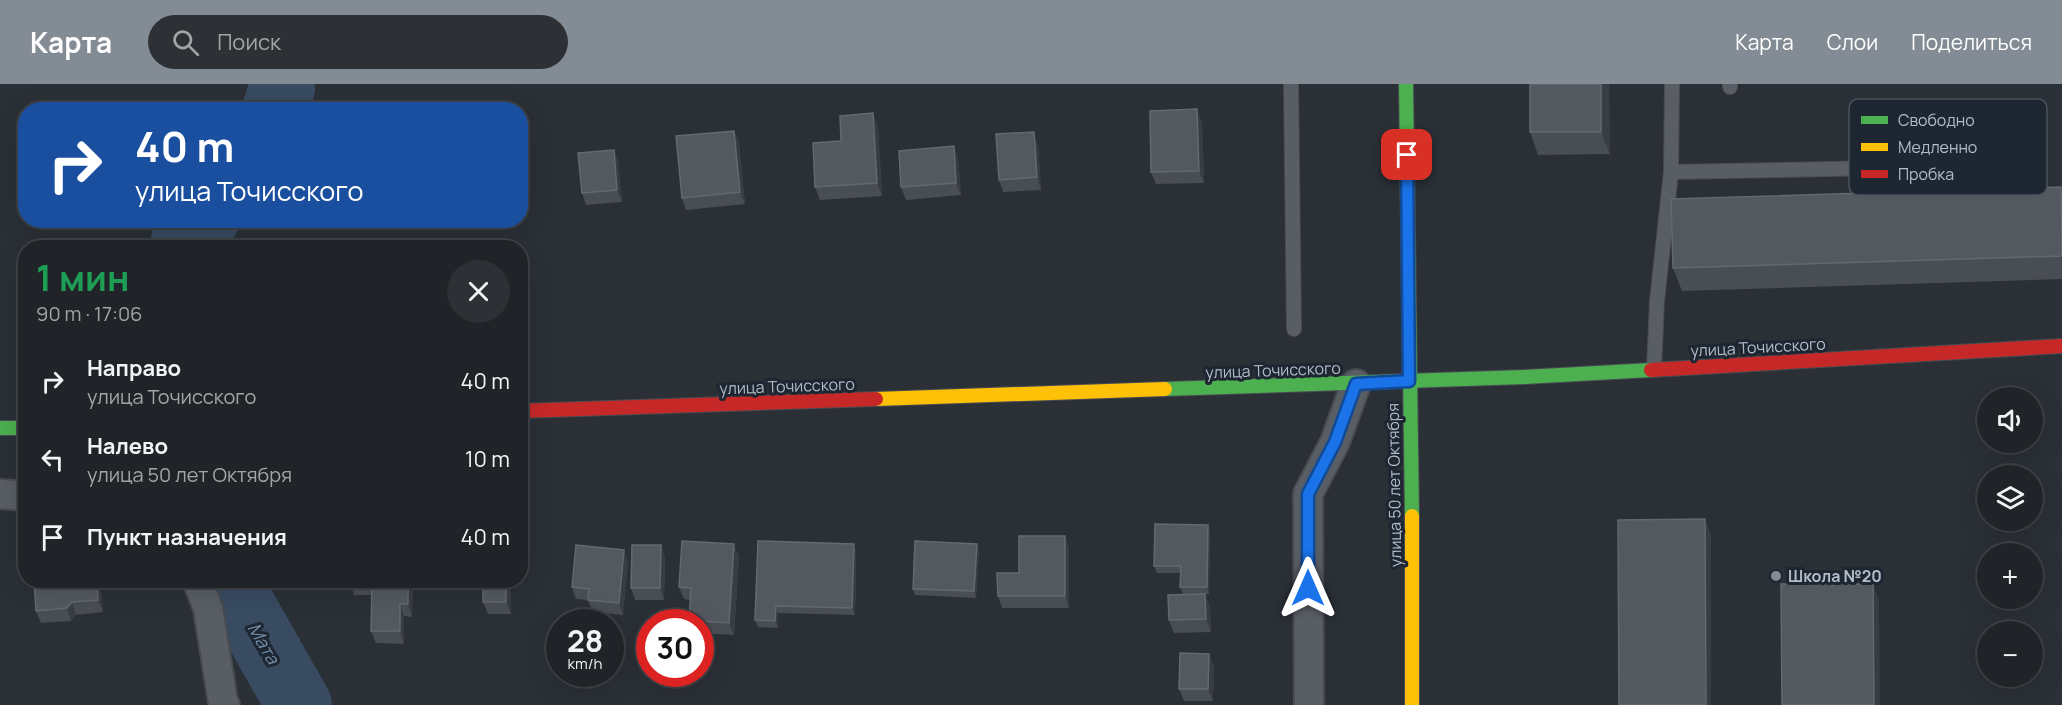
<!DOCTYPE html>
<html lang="ru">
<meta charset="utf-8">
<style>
:root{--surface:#202428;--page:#2d3034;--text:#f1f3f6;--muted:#a2a4a8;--line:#3d4145;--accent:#838b94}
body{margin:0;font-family:Manrope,sans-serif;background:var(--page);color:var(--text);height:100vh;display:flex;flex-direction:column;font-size:22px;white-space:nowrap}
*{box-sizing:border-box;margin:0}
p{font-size:20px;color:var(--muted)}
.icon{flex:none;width:33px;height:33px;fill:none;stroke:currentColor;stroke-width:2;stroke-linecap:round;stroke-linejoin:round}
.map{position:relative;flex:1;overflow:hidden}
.side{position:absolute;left:18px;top:156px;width:510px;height:348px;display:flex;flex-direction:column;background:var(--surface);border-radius:24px;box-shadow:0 6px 24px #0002,0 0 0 2px var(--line)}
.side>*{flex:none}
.top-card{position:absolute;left:18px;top:18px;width:510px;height:126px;border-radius:24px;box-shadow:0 6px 24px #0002,0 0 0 2px var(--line);background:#1a4fa0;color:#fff;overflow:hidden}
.fabs{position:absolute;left:1977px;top:303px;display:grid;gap:12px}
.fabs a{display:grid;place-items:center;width:66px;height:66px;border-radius:50%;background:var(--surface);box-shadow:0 6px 24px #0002,0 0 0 2px var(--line);font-size:30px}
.speed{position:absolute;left:546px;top:525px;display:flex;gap:12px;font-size:30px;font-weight:700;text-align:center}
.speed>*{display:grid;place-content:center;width:78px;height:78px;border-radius:50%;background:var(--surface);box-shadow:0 6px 24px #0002,0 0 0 2px var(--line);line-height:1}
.speed small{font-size:15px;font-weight:400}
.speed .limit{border:9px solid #d22;background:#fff;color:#111}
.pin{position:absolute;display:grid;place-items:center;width:51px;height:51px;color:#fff;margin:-26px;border-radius:12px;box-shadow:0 3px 9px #0006}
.me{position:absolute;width:66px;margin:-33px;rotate:0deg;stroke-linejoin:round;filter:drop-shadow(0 0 4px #0008)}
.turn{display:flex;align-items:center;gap:21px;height:126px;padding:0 18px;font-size:27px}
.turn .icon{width:78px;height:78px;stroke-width:2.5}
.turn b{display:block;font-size:42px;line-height:51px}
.round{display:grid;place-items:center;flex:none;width:63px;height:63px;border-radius:32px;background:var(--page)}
.head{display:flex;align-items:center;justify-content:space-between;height:102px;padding:0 18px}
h1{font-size:36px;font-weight:700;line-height:45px;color:#1e9e55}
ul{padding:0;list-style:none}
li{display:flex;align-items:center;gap:18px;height:78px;padding:0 18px}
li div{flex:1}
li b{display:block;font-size:22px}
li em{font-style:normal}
header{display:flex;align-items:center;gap:36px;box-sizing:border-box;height:84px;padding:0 30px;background:var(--accent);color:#fff}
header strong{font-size:28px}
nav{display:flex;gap:33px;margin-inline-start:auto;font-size:21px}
.search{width:420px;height:54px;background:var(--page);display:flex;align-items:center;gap:15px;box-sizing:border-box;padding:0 21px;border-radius:33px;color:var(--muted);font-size:22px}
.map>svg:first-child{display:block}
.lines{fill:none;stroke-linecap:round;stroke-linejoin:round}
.river{stroke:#384b61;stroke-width:66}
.lane-casing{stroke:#484c51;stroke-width:16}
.street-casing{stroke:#484c51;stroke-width:32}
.fast-casing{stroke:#484c51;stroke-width:16}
.slow-casing{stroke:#484c51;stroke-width:16}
.jam-casing{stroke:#484c51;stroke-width:16}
.lane{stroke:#595e65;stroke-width:14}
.street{stroke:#595e65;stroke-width:28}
.fast{stroke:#4caf50;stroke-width:14}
.slow{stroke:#ffc107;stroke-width:14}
.jam{stroke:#c62828;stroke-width:14}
.wall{fill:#494d54}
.shaded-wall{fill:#383d43}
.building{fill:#545960;stroke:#636970;stroke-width:1.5}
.route-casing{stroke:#114b97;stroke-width:15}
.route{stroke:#1a73e8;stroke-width:10}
.poi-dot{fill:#838b94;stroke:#1d2631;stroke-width:2}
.labels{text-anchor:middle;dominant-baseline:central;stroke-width:6;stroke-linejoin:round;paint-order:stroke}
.street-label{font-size:16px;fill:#b3bcc7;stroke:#1d2631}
.poi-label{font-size:16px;font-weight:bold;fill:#b3bcc7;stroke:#1d2631;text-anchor:start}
.water-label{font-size:18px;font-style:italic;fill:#748faa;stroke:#1d2631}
.key{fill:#1d2631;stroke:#4a535e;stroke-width:1.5}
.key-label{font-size:16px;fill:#b3bcc7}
</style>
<header>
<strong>Карта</strong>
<div class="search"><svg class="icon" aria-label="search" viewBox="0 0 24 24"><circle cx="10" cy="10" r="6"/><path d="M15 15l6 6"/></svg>Поиск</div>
<nav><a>Карта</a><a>Слои</a><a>Поделиться</a></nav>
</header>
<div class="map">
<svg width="2062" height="621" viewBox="0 0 2062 621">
<rect width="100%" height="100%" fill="#2a3036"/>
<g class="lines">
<g class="river">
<path d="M275,26L282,4L281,0"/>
<path d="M185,164L184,155L206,136"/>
<path d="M228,496L299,621"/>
</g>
<g class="lane-casing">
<g id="lane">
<path d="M1291,0L1294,245"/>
<path d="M1730,0V3"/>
<path d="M1671,88L2037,81"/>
<path d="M1654,285L1657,217L1671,88L1672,0"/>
</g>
</g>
<g class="street-casing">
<g id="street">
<path d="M0,410L26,412"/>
<path d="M197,496L208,524L223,618L225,621"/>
<path d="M1309,621L1308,410L1335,358L1356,300"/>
</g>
</g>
<g class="fast-casing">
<g id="fast">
<path d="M1406,0L1412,432"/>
<path d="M1165,305L1524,293L1651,286"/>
<path d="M0,344H26"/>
</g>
</g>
<g class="slow-casing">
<g id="slow">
<path d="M876,315L1165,305"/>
<path d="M1412,432V621"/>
</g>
</g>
<g class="jam-casing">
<g id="jam">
<path d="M1651,286L2062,262"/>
<path d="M520,327L876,315"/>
</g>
</g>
<use href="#lane" class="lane"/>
<use href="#street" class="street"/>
<use href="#fast" class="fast"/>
<use href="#slow" class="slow"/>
<use href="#jam" class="jam"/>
</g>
<g class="wall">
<path d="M1609,0L1610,70L1538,71L1530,48Z"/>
<path d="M1202,38L1204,99L1156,100L1151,88Z"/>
<path d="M878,42L882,112L820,116L815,103L841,57Z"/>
<path d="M734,47L739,59L745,120L686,126L682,114Z"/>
<path d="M1038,60L1041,106L1003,108L999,96Z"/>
<path d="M614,66L618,78L622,118L586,121L582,109Z"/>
<path d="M958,75L961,111L906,116L901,103Z"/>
<path d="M2061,103L2062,195L1682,207L1673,184Z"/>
<path d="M433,136H452L434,139Z"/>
<path d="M1208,441L1210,447L1209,510H1183L1180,503L1181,489H1157L1154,482Z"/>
<path d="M977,460L979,467L976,514L915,511L913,505Z"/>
<path d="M661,461L665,474L664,516H635L631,504Z"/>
<path d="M1069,464V524H1002L998,512L1019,489Z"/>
<path d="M856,466L855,531L778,529V544L758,543L755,536Z"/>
<path d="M739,472L734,551L700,549V538H689V536L690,516L684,515L679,503Z"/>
<path d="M628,478L623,531L593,528L588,516L576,515L572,503Z"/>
<path d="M34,496H100L103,528L76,531L71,537L41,539L36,527Z"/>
<path d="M413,496L412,533L404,532V560L376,559L371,547L372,511H354L350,499Z"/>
<path d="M483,496H511V530H488L483,518Z"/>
<path d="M1205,510L1210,523L1211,548L1174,549L1169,536Z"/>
<path d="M1214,582L1213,617H1184L1179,605Z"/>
</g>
<g class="shaded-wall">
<path d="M1601,0H1609L1610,70L1601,48Z"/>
<path d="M1197,25L1202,38L1204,99L1199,87Z"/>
<path d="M873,29L878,42L882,112L877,99Z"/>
<path d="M734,47L739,59L745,120L740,108Z"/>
<path d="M1034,48L1038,60L1041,106L1037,93Z"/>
<path d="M954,62L958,75L961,111L956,99Z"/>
<path d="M614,66L618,78L622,118L617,106Z"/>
<path d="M1705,435L1711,451V621H1706Z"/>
<path d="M1208,441L1210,447L1209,510L1207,503Z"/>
<path d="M1065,452L1069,464V524L1065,512Z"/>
<path d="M734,460L739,472L734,551L729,539Z"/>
<path d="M854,460L856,466L855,531L852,524Z"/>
<path d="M977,460L979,467L976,514L974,507Z"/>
<path d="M661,461L665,474L664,516L660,504Z"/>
<path d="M624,466L628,478L623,531L619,519Z"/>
<path d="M97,496H100L103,528L98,516Z"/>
<path d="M408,496H413L412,533L408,520Z"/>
<path d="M506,496H511V530L506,518Z"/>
<path d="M1873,500L1879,516L1880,621H1874Z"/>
<path d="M1205,510L1210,523L1211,548L1206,535Z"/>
<path d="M72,518L76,531L71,537L67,524Z"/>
<path d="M400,520L404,532V560L400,547Z"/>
<path d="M776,522L778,529V544L775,537Z"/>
<path d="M1209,570L1214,582L1213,617L1208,605Z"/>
</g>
<g class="building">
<rect x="1530" y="0" width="71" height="48"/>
<path d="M1197,25L1199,87L1151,88L1150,27Z"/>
<path d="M873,29L877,99L815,103L813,59L841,57L840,32Z"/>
<path d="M734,47L740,108L682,114L676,52Z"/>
<path d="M1034,48L1037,93L999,96L996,50Z"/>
<path d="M954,62L956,99L901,103L899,67Z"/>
<path d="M614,66L617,106L582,109L578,69Z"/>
<path d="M2061,103L2062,172L1673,184L1671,115Z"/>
<path d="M1705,435L1706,621H1619L1618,436Z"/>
<path d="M1155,440L1208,441L1207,503H1180L1181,482H1154Z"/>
<path d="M1019,452H1065V512H998L997,489H1019Z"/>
<path d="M682,457L734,460L729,539L689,536L691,504L679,503Z"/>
<path d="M758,457L854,460L852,524L776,522L775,537L755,536Z"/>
<path d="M915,457L977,460L974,507L913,505Z"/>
<path d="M576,461L624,466L619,519L588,516L589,505L572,503Z"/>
<path d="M632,461H661L660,504H631Z"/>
<path d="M34,496H97L98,516L72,518L67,524L36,527Z"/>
<path d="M350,496H408V520H400V547H371L372,499H350Z"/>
<rect x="483" y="496" width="23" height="22"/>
<path d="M1781,500H1873L1874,621H1782Z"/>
<path d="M1205,510L1206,535L1169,536L1168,511Z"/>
<path d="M1180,569L1209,570L1208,605H1179Z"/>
</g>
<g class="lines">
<g class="route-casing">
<path id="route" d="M1308,504V410L1335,358L1356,300L1409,297L1407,71"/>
</g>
<use href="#route" class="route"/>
</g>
<circle class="poi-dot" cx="1776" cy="492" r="6"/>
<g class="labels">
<g class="street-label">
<text transform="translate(1758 263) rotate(-3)">улица Точисского</text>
<text transform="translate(1273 286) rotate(-2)">улица Точисского</text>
<text transform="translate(787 302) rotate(-2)">улица Точисского</text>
<text transform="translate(1394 401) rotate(-91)">улица 50 лет Октября</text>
</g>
<g class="poi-label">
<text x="1788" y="492">Школа №20</text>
</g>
<g class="water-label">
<text transform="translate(264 559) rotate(60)">Мата</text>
</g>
</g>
<rect x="1849" y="15" width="198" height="96" rx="9" class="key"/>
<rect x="1861" y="32" width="27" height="8" fill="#4caf50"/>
<rect x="1861" y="59" width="27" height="8" fill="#ffc107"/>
<rect x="1861" y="86" width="27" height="8" fill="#c62828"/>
<g class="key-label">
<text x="1898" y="42">Свободно</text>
<text x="1898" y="69">Медленно</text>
<text x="1898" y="96">Пробка</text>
</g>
</svg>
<div class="fabs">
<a><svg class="icon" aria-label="sound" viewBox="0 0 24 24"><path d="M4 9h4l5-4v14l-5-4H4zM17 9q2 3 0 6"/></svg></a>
<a><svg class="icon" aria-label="layers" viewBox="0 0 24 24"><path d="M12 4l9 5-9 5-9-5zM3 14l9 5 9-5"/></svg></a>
<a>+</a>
<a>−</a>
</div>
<div class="speed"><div>28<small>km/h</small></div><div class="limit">30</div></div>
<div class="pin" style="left:1407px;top:71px;background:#d93025"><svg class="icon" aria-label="arrive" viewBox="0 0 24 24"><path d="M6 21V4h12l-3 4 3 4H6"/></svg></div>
<svg class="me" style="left:1308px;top:504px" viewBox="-20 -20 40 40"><path d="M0-17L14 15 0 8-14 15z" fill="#1a73e8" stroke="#fff" stroke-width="4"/></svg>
<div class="top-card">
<div class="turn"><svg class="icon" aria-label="right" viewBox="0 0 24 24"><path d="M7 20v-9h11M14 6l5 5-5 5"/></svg><div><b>40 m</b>улица Точисского</div></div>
</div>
<section class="side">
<div class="head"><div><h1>1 мин</h1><p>90 m · 17:06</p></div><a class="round"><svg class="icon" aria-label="close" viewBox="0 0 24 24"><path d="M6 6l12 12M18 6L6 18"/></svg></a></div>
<ul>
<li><svg class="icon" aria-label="right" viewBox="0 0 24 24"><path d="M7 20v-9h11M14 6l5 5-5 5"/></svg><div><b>Направо</b><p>улица Точисского</p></div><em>40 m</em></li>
<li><svg class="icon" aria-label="left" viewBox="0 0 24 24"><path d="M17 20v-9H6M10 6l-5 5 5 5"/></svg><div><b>Налево</b><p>улица 50 лет Октября</p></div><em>10 m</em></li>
<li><svg class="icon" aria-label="arrive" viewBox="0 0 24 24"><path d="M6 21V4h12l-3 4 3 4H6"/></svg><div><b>Пункт назначения</b></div><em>40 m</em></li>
</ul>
</section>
</div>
